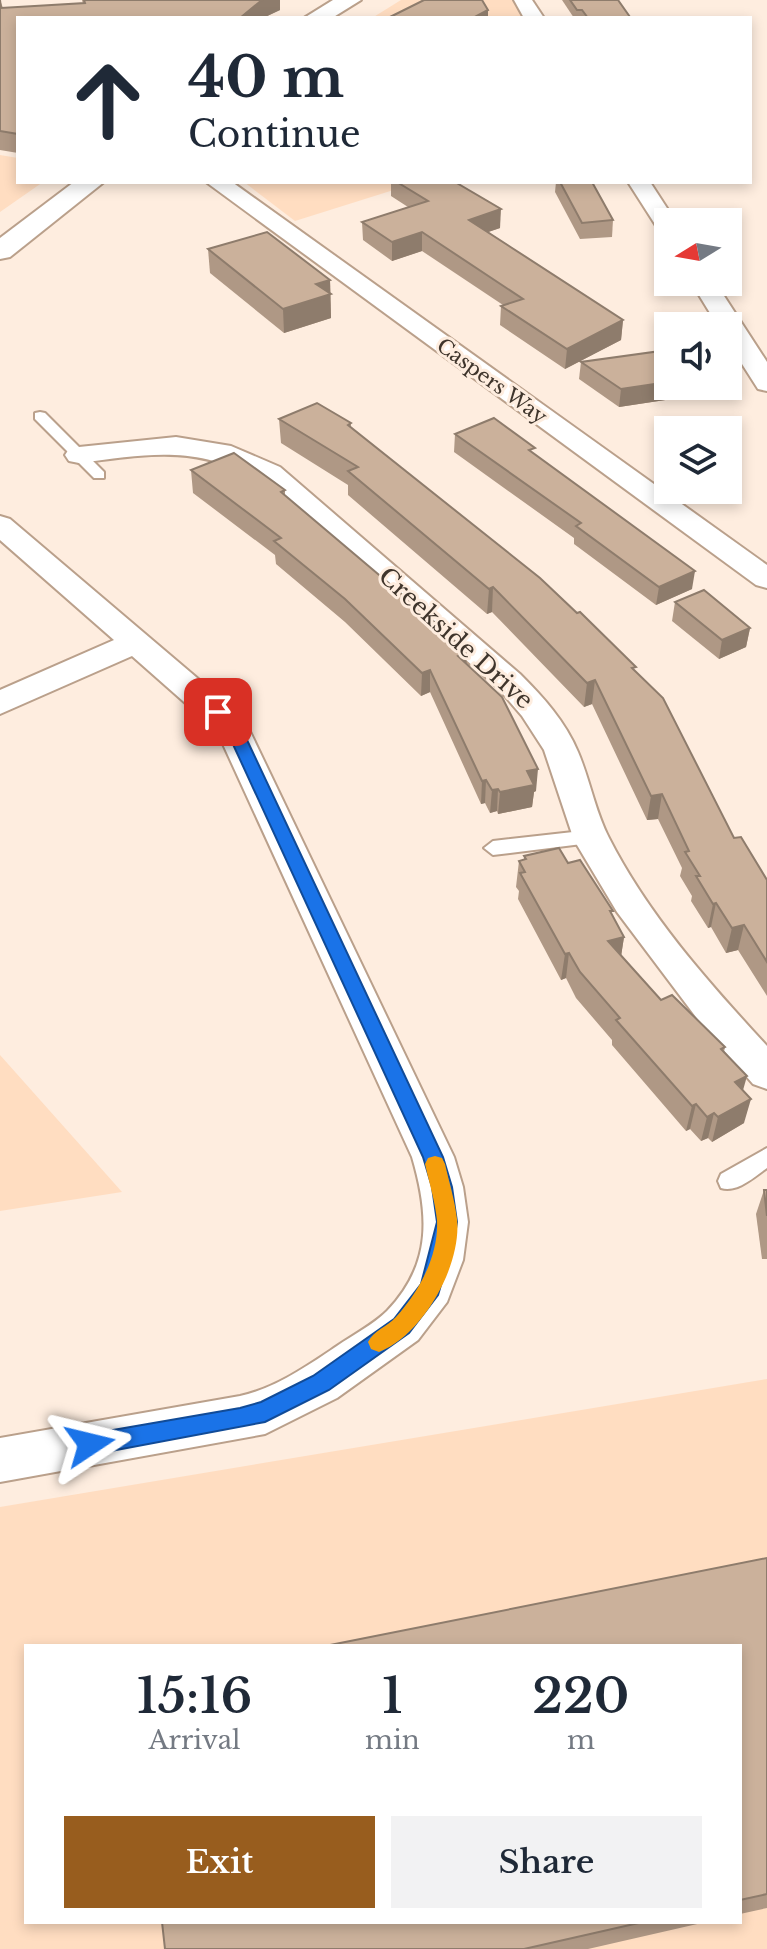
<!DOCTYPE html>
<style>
:root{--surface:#fff;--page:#f2f2f3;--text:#1f2937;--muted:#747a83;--accent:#985d1e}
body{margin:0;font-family:"Libre Baskerville",serif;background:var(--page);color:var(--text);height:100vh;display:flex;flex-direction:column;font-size:30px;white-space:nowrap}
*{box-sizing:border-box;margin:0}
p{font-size:26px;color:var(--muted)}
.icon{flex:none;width:44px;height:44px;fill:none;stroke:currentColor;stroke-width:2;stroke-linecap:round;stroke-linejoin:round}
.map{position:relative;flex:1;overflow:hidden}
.panel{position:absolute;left:24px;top:1644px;width:718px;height:280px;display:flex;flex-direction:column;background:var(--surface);border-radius:0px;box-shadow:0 4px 12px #0003}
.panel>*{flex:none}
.guide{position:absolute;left:16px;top:16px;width:736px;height:168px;border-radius:0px;box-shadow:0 4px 12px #0003;background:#fff;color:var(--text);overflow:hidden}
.needle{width:52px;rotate:259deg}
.tools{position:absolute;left:654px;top:208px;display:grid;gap:16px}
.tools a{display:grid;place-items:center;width:88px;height:88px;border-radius:0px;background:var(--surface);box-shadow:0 4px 12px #0003;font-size:40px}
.pin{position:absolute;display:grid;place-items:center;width:68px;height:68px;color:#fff;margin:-34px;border-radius:16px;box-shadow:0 4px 12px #0006}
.me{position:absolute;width:88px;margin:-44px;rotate:80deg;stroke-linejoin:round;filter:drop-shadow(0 0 6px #0008)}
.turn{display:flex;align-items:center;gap:28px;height:168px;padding:0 40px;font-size:36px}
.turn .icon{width:104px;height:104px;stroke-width:2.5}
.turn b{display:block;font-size:56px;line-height:68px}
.eta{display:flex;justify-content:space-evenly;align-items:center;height:136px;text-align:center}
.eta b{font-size:48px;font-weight:600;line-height:56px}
.cta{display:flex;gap:16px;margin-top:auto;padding:16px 40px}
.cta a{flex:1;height:92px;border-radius:0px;background:var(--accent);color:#fff;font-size:32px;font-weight:600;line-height:92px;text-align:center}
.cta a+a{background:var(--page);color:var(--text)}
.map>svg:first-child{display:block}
.built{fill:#ffddc1;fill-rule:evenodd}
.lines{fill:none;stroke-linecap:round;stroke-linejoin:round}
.service-casing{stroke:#baa08b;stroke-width:4}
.minor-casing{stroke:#baa08b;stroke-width:4}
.secondary-casing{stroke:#baa08b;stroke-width:4}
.service{fill:#fff;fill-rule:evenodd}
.minor{fill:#fff;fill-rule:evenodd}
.secondary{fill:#fff;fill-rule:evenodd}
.wall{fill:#af9885}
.shaded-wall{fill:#8e7c6c}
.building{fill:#cbb19b;stroke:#8e7c6c;stroke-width:2}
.route{fill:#1a73e8;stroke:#114b97;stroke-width:2}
.slow{fill:#f59e0b}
.labels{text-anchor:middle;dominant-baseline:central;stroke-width:6;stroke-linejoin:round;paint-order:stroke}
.far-street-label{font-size:20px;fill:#3f352c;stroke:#feeddf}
.street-label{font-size:24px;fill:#3f352c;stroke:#feeddf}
</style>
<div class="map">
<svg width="767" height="1949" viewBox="0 0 767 1949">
<rect width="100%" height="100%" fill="#feeddf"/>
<g class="built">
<path d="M401,0H513L523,18H372Z"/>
<path d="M0,155L18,158V182H43L0,212Z"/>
<path d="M244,182H419L295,221Z"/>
<path d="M0,1055L122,1192L0,1211Z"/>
<path d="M767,1379V1949H0V1507ZM26,1646H740V1922H26Z"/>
</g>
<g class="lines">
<g class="service-casing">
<g id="service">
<path d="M40,412L45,413L104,472V478H94L35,419V413Z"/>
<path d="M591,830L600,837L598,842L493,855L484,848L493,841Z"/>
<path d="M767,1148V1168C754,1177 737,1193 721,1188L718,1181L721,1174Z"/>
</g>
</g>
<g class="minor-casing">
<g id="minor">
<path d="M514,0H532L544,18H524Z"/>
<path d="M206,182H232L767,565V588L756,585Z"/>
<path d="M628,182H650L676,222H668V234L660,232Z"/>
<path d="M691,282H715L767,362V391L758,389L728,342V326H718Z"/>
<path d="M176,437L231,446L280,467L520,674C543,697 565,721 578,752C590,780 595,811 609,838C648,915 709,983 767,1046V1089L753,1084L705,1029L617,912L574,840L544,750L522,716L498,688L260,479C193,445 150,454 79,463L69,461L65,455L69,449L79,447Z"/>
<path d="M0,516L10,519L243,717L454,1157L463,1187L468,1222L463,1260L447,1302L418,1340L337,1398L265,1434L0,1482V1438L240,1396C276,1388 307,1366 337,1346C353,1335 374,1324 387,1311C432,1264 429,1215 412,1157L217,731L132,656L0,714V690L114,640L0,540Z"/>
</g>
</g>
<g class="secondary-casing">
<g id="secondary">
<path d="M333,0H361L332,18H304Z"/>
<path d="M74,182H104L10,257L0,259V238Z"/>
</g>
</g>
<use href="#service" class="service"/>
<use href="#minor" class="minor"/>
<use href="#secondary" class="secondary"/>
</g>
<g class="wall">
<path d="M0,0L3,8L83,4L82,0H280V10L263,18H18V153L0,150Z"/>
<path d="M562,0H618L630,18H574Z"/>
<path d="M391,182H455L500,228L488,232L623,320L621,340L565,369L500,325L501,306L503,305L422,251L392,261L363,240L362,222L408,207L391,196Z"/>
<path d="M556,182H592L613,220L612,237L580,239L555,192Z"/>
<path d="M208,249L330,280L331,318L284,333L210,273Z"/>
<path d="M581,362L718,392L619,407L579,379Z"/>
<path d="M279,419L351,423V427L635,671L734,838L767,880V996L738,950L726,953L711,927L708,928L691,901L692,896L680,876L682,868L658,819L647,820L592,704L584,707L492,612L487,614L348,495V485L281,443Z"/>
<path d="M455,434L535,454L692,589L656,605L574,544V538L454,452Z"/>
<path d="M191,470L285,490V496L466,664L536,791L534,792L532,807L498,814L497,811L490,813L485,803L481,804L430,692L421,696L345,622L276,564L275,555L193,493Z"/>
<path d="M675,602L750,628L746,647L719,659L672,621Z"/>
<path d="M524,856L568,863L612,916L624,937L621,956L661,1000L725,1047L724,1052L743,1090L744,1123L712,1142L708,1138L701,1141L690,1129L686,1131L612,1045V1040L576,998L566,978L561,980L518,899L519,891L516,887L519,861L524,860Z"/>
<path d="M764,1190H767V1259H762L756,1214Z"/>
<path d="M767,1558V1908L740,1914V1646Z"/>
<path d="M162,1922H706L588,1949H165Z"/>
</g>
<g class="shaded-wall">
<path d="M262,0H280V10L263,18H240Z"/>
<path d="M488,10V18H473Z"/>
<path d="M501,209L500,228L468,239L469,220Z"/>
<path d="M422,232V251L392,261V242Z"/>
<path d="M330,280L331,318L284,333L283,309L316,284Z"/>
<path d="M623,320L621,340L565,369L567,349Z"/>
<path d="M668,382V386H719L718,392L619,407L621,389Z"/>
<path d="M695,571L692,589L656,605L659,587Z"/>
<path d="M493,587L492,612L487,614L489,589Z"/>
<path d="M750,628L746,647L719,659L722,640Z"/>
<path d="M467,652L466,675L458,656Z"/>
<path d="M430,670V692L421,696L422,673Z"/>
<path d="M595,680L592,704L584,707L587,683Z"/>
<path d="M538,769L536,791L534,792L532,807L498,814L500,792L527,771Z"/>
<path d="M486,780L485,803L481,804L482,781Z"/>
<path d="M498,789L497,811L490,813L492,790Z"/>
<path d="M662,794L658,819L647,820L651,796Z"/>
<path d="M716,903L711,927L708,928L713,904Z"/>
<path d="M744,925L738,950L726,953L732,928Z"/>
<path d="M624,937L620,963L608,941Z"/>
<path d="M569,953L566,978L561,980L565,954Z"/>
<path d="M747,1076L740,1101L735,1082Z"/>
<path d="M751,1099L744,1123L712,1142L718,1117Z"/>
<path d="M696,1104L690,1129L686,1131L692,1106Z"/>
<path d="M714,1113L708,1138L701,1141L707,1117Z"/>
</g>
<g class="building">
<path d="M0,0L1,8L85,3L84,0H262L240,18H18V134L0,131Z"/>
<path d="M424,0H482L488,10L473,18H388Z"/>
<path d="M570,0H618L630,17L588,18L582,10H577Z"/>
<path d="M397,182H455L501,209L469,220L623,320L567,349L501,306L523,299L422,232L392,242L362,222L428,201Z"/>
<path d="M560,182H592L613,220L582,223Z"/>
<path d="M267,232L330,280L316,284L331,294L283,309L208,249Z"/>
<path d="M668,350V382L621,389L581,362Z"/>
<path d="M317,403L351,423L348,425L540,578L577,613L580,612L636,667L632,668L663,698L734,838L741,837L767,880V962L744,925L732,928L716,903L713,904L696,876H700L685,852L689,851L662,794L651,796L595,680L587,683L493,587L489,589L348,471L358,467L279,419Z"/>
<path d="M494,418L535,448L529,450L695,571L659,587L576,526L581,523L455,434Z"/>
<path d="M234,453L285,490L281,492L430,618L467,652L458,656L502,697L538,769L527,771L534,785L500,792L498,789L492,790L486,780L482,781L430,670L422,673L345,599L274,541L281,538L191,470Z"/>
<path d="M704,590L750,628L722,640L675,602Z"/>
<path d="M559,848L568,863L580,860L613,911H610L624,937L608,941L661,1000L672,995L725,1047L721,1049L747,1076L735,1082L751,1099L718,1117L714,1113L707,1117L696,1104L692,1106L616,1020L620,1018L580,972L569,953L565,954L520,873L525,872L519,861L526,859L524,856Z"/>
<path d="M764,1190H767V1216Z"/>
<path d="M767,1558V1894L740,1900V1646H325Z"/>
<path d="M162,1922H643L524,1949H165Z"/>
</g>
<path class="route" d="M218,706L237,722L247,740L443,1157L452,1187L457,1222L454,1241L438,1295L409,1333L329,1390L265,1422L90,1455L82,1452L79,1444L82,1437L90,1434L240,1408L261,1402L313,1376L394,1319L421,1284L437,1222L432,1187L423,1157L231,740L210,712Z"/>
<path class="slow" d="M435,1156L442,1158L445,1164C449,1182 455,1201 457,1219C462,1265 423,1335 379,1352L371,1349L368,1342C374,1330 387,1327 396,1317C419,1292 439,1255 437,1220C435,1201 429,1182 425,1164L428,1158Z"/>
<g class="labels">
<g class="far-street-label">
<text transform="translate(492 381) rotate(36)">Caspers Way</text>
</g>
<g class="street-label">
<text transform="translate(456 638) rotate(42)">Creekside Drive</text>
</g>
</g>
</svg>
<div class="tools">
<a><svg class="needle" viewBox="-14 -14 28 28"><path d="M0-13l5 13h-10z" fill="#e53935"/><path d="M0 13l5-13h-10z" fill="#747a83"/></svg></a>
<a><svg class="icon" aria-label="sound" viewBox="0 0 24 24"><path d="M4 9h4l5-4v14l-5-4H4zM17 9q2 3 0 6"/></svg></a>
<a><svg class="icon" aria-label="layers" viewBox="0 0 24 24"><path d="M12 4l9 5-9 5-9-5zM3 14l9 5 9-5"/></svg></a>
</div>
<div class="pin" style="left:218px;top:712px;background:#d93025"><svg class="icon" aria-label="arrive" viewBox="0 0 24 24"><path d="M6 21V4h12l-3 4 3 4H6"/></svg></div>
<svg class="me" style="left:90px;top:1444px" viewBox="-20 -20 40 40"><path d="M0-17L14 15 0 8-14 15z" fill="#1a73e8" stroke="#fff" stroke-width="4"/></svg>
<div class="guide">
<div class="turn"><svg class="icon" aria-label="ahead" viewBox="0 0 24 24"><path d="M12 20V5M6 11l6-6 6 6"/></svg><div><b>40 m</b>Continue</div></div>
</div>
<section class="panel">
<div class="eta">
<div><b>15:16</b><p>Arrival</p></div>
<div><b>1</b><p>min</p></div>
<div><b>220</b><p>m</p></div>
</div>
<div class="cta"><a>Exit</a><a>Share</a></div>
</section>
</div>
